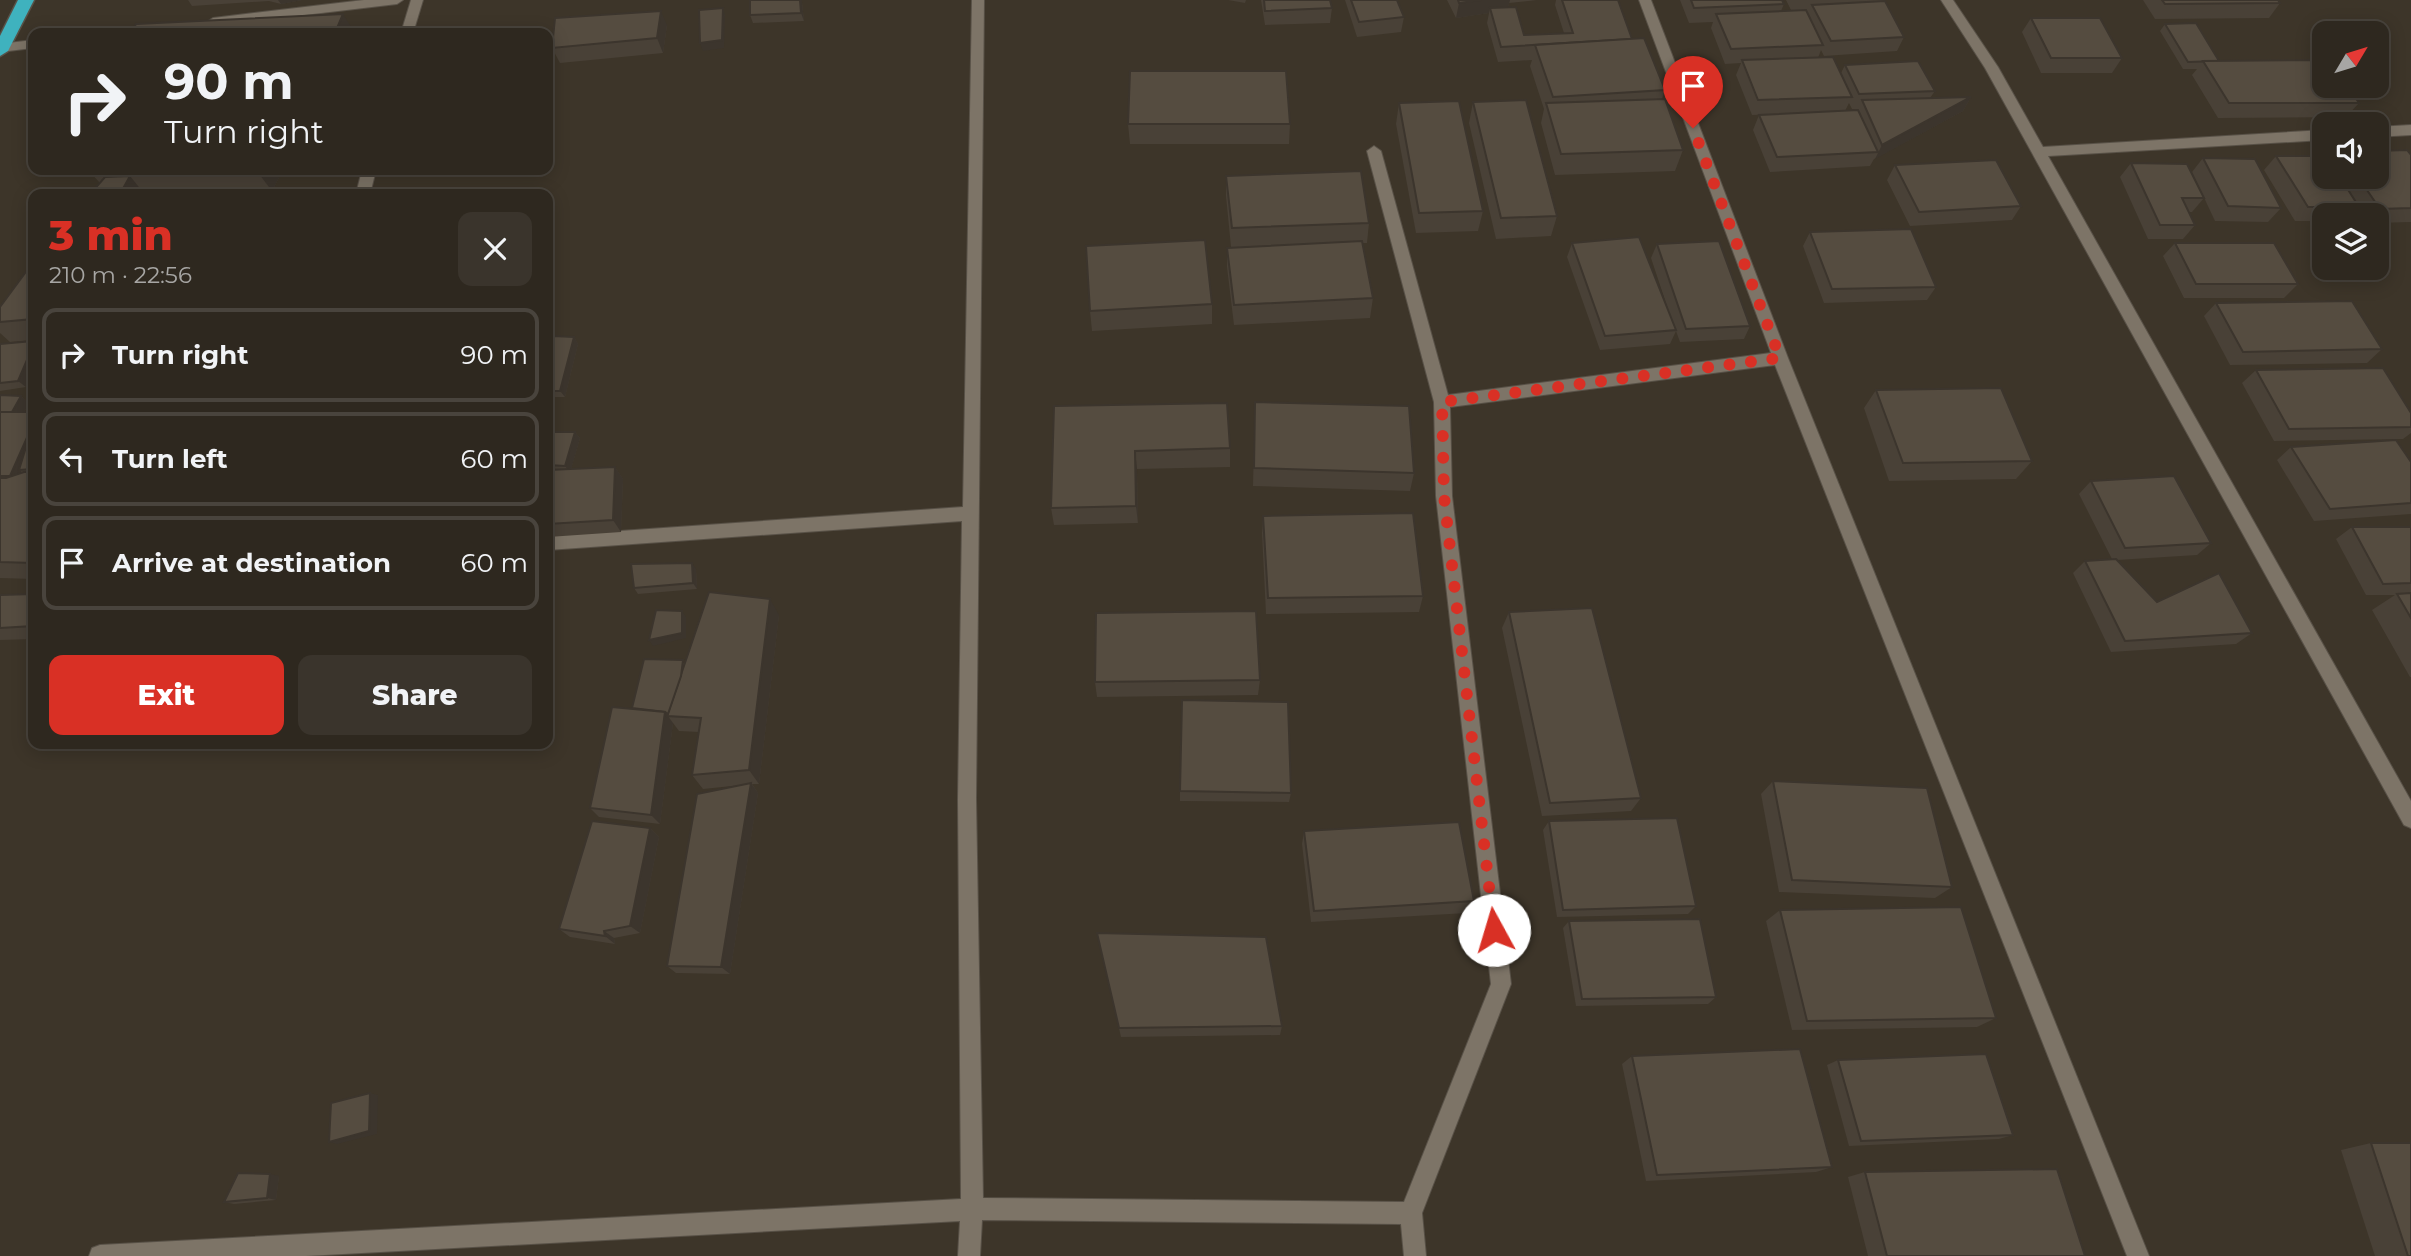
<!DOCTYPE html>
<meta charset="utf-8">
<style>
:root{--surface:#2e281f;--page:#3a342c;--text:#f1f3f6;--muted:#a7a6a4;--line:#49443d;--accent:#d93025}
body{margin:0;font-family:Montserrat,sans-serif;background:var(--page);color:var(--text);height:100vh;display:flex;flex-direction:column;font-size:26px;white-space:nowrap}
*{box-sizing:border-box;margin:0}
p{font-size:23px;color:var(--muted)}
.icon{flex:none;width:38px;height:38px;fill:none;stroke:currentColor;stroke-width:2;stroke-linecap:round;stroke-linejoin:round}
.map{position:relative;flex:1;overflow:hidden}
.drawer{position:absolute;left:28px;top:189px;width:525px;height:560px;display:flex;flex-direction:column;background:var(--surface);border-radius:14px;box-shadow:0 4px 18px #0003,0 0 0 2px var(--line)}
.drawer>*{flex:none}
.hud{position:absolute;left:28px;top:28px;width:525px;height:147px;border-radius:14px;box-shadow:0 4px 18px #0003,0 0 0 2px var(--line);background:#2e281f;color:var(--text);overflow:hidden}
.needle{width:46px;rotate:52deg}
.fabs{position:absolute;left:2312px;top:21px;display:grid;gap:14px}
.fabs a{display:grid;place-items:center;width:77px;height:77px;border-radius:14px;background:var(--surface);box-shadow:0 4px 18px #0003,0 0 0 2px var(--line);font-size:35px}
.pin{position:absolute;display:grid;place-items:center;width:60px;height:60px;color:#fff;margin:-72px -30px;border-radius:50% 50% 50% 0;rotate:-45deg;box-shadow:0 0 7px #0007}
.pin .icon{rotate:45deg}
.me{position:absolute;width:77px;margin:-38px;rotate:354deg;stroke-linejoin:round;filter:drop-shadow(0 0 5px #0008)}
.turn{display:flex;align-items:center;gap:24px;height:147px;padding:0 21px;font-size:32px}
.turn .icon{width:91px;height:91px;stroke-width:2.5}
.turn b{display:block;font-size:49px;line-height:60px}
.round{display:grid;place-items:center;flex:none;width:74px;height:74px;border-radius:14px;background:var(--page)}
.headline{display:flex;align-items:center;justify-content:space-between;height:119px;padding:0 21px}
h1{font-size:42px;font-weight:800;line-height:52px;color:var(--accent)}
.cta{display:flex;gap:14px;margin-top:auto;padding:14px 21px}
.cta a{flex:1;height:80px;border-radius:14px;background:var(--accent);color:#fff;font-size:28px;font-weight:800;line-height:80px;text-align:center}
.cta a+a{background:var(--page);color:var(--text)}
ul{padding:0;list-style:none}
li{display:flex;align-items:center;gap:21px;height:94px;margin:0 14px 10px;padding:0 7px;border:4px solid var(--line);border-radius:14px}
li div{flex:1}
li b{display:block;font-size:26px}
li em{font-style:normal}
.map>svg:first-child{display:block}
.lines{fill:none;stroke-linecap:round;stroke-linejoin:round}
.street-casing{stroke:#585147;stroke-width:2}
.highway-casing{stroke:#585147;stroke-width:3}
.street{fill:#7d7467;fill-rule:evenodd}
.highway{fill:#3fb2be;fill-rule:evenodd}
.wall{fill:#494137;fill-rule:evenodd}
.shaded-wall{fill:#3c352d}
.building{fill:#554c40;stroke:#3c352d;stroke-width:2}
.route{stroke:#d93025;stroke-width:12;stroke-dasharray:0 21.6}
</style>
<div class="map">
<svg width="2411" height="1256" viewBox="0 0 2411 1256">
<rect width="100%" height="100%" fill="#3d3529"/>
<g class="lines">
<g class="street-casing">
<g id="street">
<path d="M364,0H403L397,4L213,26L207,22L213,18Z"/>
<path d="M411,0H423L413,33H401Z"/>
<path d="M972,0H984L976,799L983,1198L1404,1202L1491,984L1436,496L1434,402L1367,151L1374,146L1381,151L1448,395L1771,353L1639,0H1651L1788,358L2149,1256H2127L1775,365L1450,407L1452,496L1511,984L1422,1213L1426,1256H1404L1401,1224L982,1220L980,1256H958L960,1221L306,1256H89L92,1248L100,1245L961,1199L958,799L962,521L548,550V536L963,507Z"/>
<path d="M1941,0H1953L1998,67L2043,147L2324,130V140L2048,156L2411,801V828L2404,825L1985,68Z"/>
<path d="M154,26L160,30L159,33H118L124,29Z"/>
<path d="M33,40V48L0,52V44Z"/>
<path d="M2411,125V135L2376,137V127Z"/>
<path d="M362,170H376L370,194H356Z"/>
</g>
</g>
<g class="highway-casing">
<path id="highway" d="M18,0H34L8,51L0,56V36Z"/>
</g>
<use href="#street" class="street"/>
<use href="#highway" class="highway"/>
</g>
<g class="wall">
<path d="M188,0H302L281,4L269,1L192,6Z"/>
<path d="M1228,0H1246L1245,3Z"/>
<path d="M1261,0H1330L1332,8L1330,23L1265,25Z"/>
<path d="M1345,0H1397L1404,17L1401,32L1357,37Z"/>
<path d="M1447,0H1537L1509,3L1508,7L1524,35L1564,33L1555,5L1556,0H1618L1632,39L1665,90L1662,99L1683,150L1675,171L1555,175L1541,123L1544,109L1530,66L1532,60L1498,62L1487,23L1489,13L1456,18Z"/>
<path d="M1680,0H1782L1784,4L1781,11L1791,10L1786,0H1885L1884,1L1904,37L1897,51L1824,56L1821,50L1818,58L1841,73L1845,65L1935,91L1930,98L1971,97L1963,111L1874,159L1870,166L1770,172L1753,130L1759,115L1806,113L1752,115L1736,75L1741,63L1725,64L1711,28L1713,22L1689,23ZM1849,103L1852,109H1858L1857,110L1845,111Z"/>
<path d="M2143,0H2278L2280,3L2269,18L2155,19Z"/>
<path d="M802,2L804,21L753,23L750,15Z"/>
<path d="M2031,18L2122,58L2112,73H2041L2022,32Z"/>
<path d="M2165,24L2219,61L2359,103L2346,117L2218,118L2192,75L2197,69H2183L2160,31Z"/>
<path d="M667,25L663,53L560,63L552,48Z"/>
<path d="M1473,102L1557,216L1551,236L1496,239L1469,123Z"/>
<path d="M1399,103L1483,211L1478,231L1416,233L1396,124Z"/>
<path d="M1128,124H1290L1289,144H1130Z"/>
<path d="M2411,155V222L2376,223V215H2361L2356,209L2351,215H2324V221H2295L2264,170L2276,156L2324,177H2376Z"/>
<path d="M2203,158L2281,208L2268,222L2215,221L2192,172Z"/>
<path d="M2131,163L2204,198L2192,212H2189L2195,225L2183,239H2148L2120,177Z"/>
<path d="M1895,165L2021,206L2012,220L1910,226L1887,180Z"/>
<path d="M88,170H283L272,191L141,189L142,191L140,194H69L92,192L100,183Z"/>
<path d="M1226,176L1369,223L1367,243H1362L1373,298L1370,318L1234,325L1227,267V248L1231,247L1226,196Z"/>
<path d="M1810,232L1936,287L1927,300L1824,303L1803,246Z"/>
<path d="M1572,243L1672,321L1651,258L1657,244L1750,326L1744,339L1680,342L1676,331L1670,344L1600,350L1567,257Z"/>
<path d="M2175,243L2298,284L2284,298H2184L2163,256Z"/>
<path d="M33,265V340L10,342L0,333V307Z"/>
<path d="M2216,303L2382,349L2367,363L2230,365L2204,316Z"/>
<path d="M1212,304V324L1092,331L1090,311Z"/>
<path d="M574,337L578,344L565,397H548V354Z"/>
<path d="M0,344L26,387L0,391Z"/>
<path d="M2256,370L2411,413V433L2403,439L2274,441L2242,383Z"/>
<path d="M1876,390L2032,461L2016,479L1889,481L1864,408Z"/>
<path d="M0,395L21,396L29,403L24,412H33V579L0,578Z"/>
<path d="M1255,402L1414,473L1410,491L1253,486Z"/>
<path d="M1054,406L1230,448V467L1137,469L1138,523L1054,525L1051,508Z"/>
<path d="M548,432H575L580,438L571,469L615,467L623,479L621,532L548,537Z"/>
<path d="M2291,447L2411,462V514L2314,521L2277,460Z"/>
<path d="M2091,481L2211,543L2197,555L2117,560L2157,602L2252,633L2236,644L2111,652L2073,573L2085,561L2112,559L2079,494Z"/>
<path d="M1263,516L1423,596L1419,612L1266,614L1262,533Z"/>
<path d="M2352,527H2411V677H2410L2372,610L2395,595H2366L2336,539Z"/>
<path d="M696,569L697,589L638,594L634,588Z"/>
<path d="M33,594V639L0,640V595Z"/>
<path d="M1509,612L1641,798L1631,811L1542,816L1502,628Z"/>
<path d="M779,615L759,784H752L758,793L730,974L676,973L667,966L742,785L703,789L692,775L699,732L679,731L673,723L660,824L599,817L590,808L632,708L685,662Z"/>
<path d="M1260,680L1258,695L1097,697L1095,682Z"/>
<path d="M1773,781L1952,887L1935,898L1779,892L1761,794Z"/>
<path d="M1180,791L1291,793L1289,802L1180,801Z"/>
<path d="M1549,821L1696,906L1688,914L1557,917L1543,830Z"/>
<path d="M650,828L659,837L640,933L614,938L615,944L570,937L559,929Z"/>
<path d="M1304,831L1474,901L1467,913L1311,922L1302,844Z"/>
<path d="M1780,910L1996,1018L1977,1027L1792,1030L1766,921Z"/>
<path d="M1569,921L1716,997L1708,1004L1576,1006L1563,928Z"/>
<path d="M1097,933L1282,1026L1280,1035L1121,1037Z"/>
<path d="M1632,1056L1832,1167L1816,1172L1646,1181L1622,1064Z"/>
<path d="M1838,1060L2013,1135L1999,1139L1849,1146L1827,1065Z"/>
<path d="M2371,1143L2411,1256H2375L2341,1150Z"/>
<path d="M1865,1172L2085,1256H1868L1848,1177Z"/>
<path d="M279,1176L276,1200L234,1204L224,1202Z"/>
</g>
<g class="shaded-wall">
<path d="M278,0H302L281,4Z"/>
<path d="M800,0H802V2L804,21L801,13Z"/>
<path d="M1481,0H1510L1507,11L1490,8L1489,13L1456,18L1459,3Z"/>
<path d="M723,8L725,15L724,48L703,51L700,43Z"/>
<path d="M661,11L667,25L663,53L657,38Z"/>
<path d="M343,14L355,33H335Z"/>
<path d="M1971,97L1963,111L1875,159L1882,145Z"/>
<path d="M256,170H283L272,191Z"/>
<path d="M130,176L142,191L140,194H120Z"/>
<path d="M574,337L578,344L565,397L560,391Z"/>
<path d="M33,346V370L26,387L18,381Z"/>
<path d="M21,396L29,403L16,426L8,419Z"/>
<path d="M33,424L19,470L31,479L10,476Z"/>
<path d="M575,432L580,438L570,473L565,466Z"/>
<path d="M1135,451L1137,469L1138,523L1136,506Z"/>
<path d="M615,467L623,479L621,532L613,520Z"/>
<path d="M692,563L696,569L697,589L693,583Z"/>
<path d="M770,599L779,615L759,784L749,770Z"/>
<path d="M682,611L686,617V638L653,646L649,640Z"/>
<path d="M665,712L673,723L660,824L651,815Z"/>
<path d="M751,783L758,793L730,974L721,967Z"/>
<path d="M650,828L659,837L640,933L630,926Z"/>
<path d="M604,931L614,938L615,944L605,936Z"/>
<path d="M370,1093L378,1095L377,1134L337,1144L329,1142Z"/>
<path d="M270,1174L279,1176L276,1200L267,1198Z"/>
</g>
<g class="building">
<path d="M750,0H800L801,13L750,15Z"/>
<path d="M1264,0H1330L1332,8L1265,11Z"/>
<path d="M1351,0H1397L1404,17L1359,22Z"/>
<path d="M1458,0H1481L1459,3Z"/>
<path d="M1562,0H1618L1632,39L1501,47L1490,8L1516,7L1524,35L1573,33Z"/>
<path d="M1691,0H1782L1784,4L1694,8Z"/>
<path d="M2162,0H2278L2280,3L2165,4Z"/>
<path d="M1885,1L1904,37L1831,41L1812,5Z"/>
<path d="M723,8L722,40L700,43L699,10Z"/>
<path d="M1806,10L1823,45L1731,49L1716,14Z"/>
<path d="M661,11L657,38L552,48L555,18Z"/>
<path d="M343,14L335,33H131L136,24Z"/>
<path d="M2031,18H2100L2122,58H2051Z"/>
<path d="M2196,23L2219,61L2188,62L2165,24Z"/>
<path d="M510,29L509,33H461V31Z"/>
<path d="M1644,38L1665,90L1553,97L1535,45Z"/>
<path d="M1833,57L1852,97L1758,100L1742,60Z"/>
<path d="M2324,60V86H2348L2359,103H2229L2203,61Z"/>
<path d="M1918,61L1935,91L1859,94L1845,65Z"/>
<path d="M1130,71H1286L1290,124H1128Z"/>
<path d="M1971,97L1882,145L1862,100Z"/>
<path d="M1665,99L1683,150L1561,154L1546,103Z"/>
<path d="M1526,100L1557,216L1501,218L1473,102Z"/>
<path d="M1459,101L1483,211L1419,213L1399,103Z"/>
<path d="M1858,110L1878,152L1777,157L1759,115Z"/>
<path d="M2407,150L2411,155V208L2380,209L2358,177H2376V151Z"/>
<path d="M2276,156H2324V177H2340L2359,207H2308Z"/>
<path d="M2203,158L2255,159L2281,208L2228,206Z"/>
<path d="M1996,160L2021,206L1919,212L1895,165Z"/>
<path d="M2131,163L2187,164L2204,198H2182L2195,225H2160Z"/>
<path d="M1361,171L1369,223L1232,228L1226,176Z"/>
<path d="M130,176L120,194H69L71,192H92L105,177Z"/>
<path d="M240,191L239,194H171Z"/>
<path d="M1911,229L1936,287L1832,289L1810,232Z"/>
<path d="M1639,237L1676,330L1605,336L1572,243Z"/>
<path d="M1205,240L1212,304L1090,311L1086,246Z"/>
<path d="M1362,241L1373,298L1234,305L1227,248Z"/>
<path d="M1719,241L1750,326L1686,329L1657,244Z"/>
<path d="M2175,243H2274L2298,284H2196Z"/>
<path d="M31,265H33V319L0,322V307Z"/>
<path d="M2352,301L2382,349L2243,352L2216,303Z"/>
<path d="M553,336L574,337L560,391H548V354Z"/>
<path d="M33,341V346L18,381L0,383V344Z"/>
<path d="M2383,368L2411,413V427L2289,429L2256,370Z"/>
<path d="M2001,388L2032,461L1903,463L1876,390Z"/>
<path d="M0,395L21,396L12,412H0Z"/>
<path d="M1255,402L1409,406L1414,473L1254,468Z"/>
<path d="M1227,403L1230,448L1135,451L1136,506L1051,508L1054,406Z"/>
<path d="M0,412H33V424L10,476H0Z"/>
<path d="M33,424V469L19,470Z"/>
<path d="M548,432H575L565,466L548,465Z"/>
<path d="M2396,440L2411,462V503L2330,509L2291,447Z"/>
<path d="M615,467L613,520L548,524V470Z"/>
<path d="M24,472H33V563L0,562V478H6Z"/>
<path d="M2174,476L2211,543L2125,548L2091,481Z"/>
<path d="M1413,513L1423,596L1268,598L1263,516Z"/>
<path d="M2352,527H2411V583L2383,584Z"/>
<path d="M2116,559L2157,602L2219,573L2252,633L2125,641L2085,561Z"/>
<path d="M692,563L693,583L634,588L631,564Z"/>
<path d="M709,592L770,599L749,770L692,775L701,718L667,716Z"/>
<path d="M2411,593V618L2397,594Z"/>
<path d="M33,594V626L0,628V595Z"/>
<path d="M1592,608L1641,798L1550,803L1509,612Z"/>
<path d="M656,610L682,611V633L649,640Z"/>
<path d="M1256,611L1260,680L1095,682L1096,613Z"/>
<path d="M644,659L683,660L681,676L668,714L665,712L632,708Z"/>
<path d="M1182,700L1288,702L1291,793L1180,791Z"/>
<path d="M612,707L665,712L651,815L590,808Z"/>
<path d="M1773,781L1927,788L1952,887L1792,880Z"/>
<path d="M751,783L721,967L667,966L697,794Z"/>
<path d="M1677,818L1696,906L1563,910L1549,821Z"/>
<path d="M592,821L650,828L630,926L604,931L605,936L559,929Z"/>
<path d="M1459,822L1474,901L1314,911L1304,831Z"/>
<path d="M1961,907L1996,1018L1807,1021L1780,910Z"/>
<path d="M1700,919L1716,997L1582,999L1569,921Z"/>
<path d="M1097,933L1266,937L1282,1026L1119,1028Z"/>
<path d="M1800,1049L1832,1167L1657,1175L1632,1056Z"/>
<path d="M1986,1054L2013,1135L1861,1141L1838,1060Z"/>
<path d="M370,1093L369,1131L329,1142L331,1103Z"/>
<path d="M2371,1143H2411V1256H2408Z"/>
<path d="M2057,1169L2085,1256H1887L1865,1172Z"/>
<path d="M238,1173L270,1174L267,1198L224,1202Z"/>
</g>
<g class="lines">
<path class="route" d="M1494,930L1444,496L1442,402L1780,358L1693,128"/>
</g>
</svg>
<div class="fabs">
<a><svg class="needle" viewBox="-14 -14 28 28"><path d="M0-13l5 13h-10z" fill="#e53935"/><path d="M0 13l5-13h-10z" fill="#a7a6a4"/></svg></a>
<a><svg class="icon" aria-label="sound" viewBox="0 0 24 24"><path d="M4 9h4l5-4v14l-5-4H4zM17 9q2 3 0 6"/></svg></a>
<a><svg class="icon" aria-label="layers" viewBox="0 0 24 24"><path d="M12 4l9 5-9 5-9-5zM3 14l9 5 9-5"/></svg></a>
</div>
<div class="pin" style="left:1693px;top:128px;background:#d93025"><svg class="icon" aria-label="arrive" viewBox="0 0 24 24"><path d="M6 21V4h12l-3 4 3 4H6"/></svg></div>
<svg class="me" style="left:1494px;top:930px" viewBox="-20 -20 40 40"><circle r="19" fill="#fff"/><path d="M0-13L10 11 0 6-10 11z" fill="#d93025"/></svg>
<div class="hud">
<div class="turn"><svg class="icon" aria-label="right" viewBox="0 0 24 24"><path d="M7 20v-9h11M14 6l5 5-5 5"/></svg><div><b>90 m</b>Turn right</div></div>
</div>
<section class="drawer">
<div class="headline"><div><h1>3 min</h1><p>210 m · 22:56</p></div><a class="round"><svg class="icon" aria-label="close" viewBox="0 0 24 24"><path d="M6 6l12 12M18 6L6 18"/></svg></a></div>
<ul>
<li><svg class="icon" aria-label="right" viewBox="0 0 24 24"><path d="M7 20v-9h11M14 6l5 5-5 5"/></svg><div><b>Turn right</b></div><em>90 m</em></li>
<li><svg class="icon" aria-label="left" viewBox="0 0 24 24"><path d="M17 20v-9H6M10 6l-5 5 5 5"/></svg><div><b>Turn left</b></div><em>60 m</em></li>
<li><svg class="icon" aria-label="arrive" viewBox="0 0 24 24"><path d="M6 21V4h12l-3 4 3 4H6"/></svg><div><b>Arrive at destination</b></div><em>60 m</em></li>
</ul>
<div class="cta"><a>Exit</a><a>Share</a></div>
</section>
</div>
